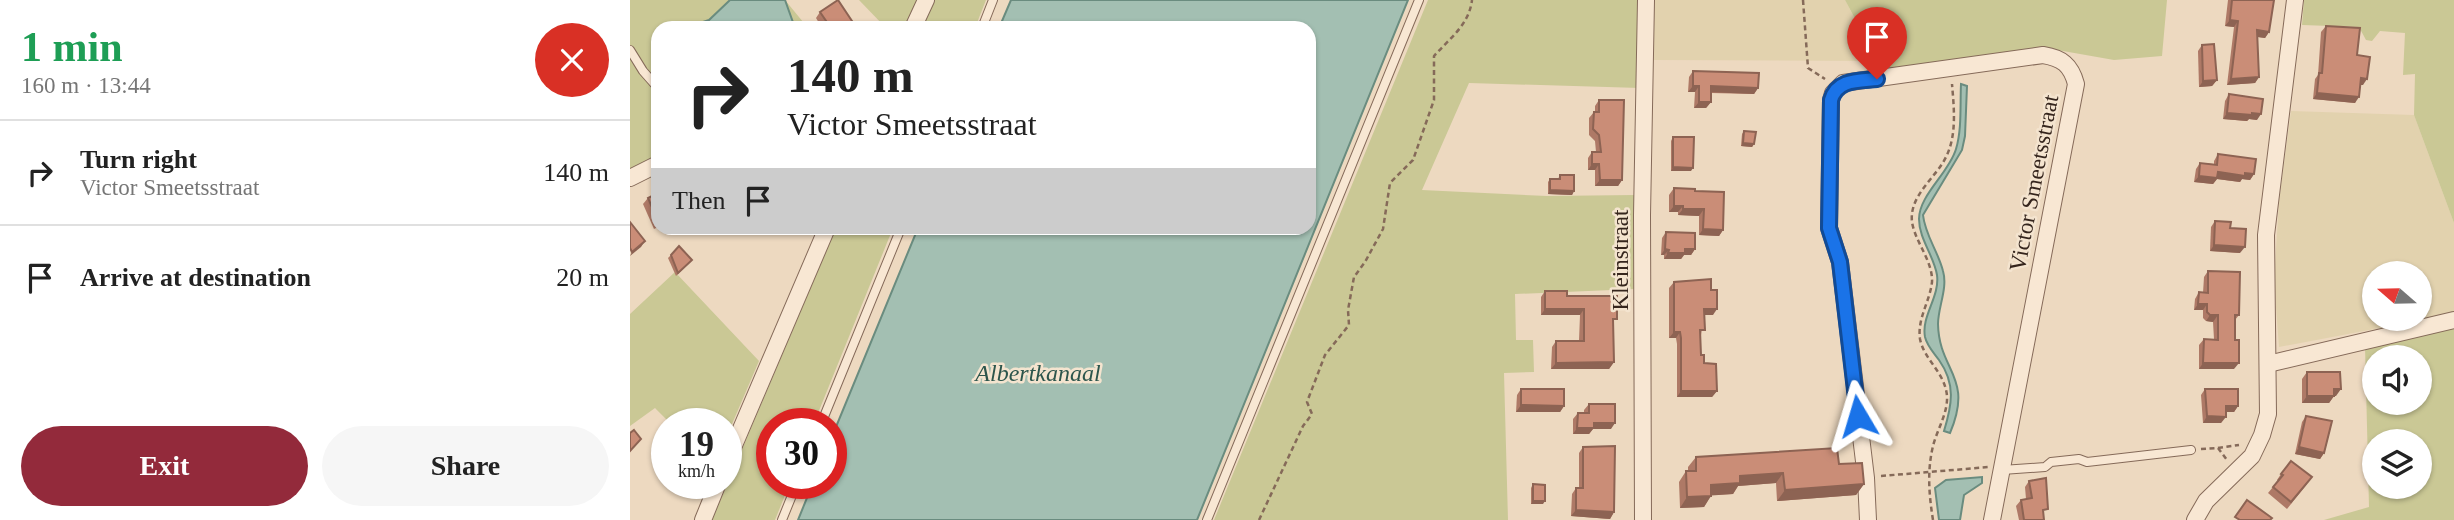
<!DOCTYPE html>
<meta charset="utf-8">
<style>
:root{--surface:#fff;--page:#f6f6f6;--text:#222;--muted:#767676;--line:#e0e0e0;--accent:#932a3b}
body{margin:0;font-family:Georgia,serif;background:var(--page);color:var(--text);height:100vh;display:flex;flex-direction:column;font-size:26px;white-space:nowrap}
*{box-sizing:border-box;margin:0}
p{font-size:23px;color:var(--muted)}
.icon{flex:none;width:38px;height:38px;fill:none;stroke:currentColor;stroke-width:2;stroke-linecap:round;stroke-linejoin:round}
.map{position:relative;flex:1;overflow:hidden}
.details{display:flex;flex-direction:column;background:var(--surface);width:630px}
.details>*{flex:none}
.banner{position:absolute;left:21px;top:21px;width:665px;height:214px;border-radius:21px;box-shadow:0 2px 5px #0004;background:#fff;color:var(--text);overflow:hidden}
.needle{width:46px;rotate:290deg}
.fabs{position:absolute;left:1732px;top:261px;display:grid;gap:14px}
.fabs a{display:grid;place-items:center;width:70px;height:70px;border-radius:50%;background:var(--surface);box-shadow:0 2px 5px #0004;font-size:35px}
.speed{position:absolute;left:21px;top:408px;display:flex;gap:14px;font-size:35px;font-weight:700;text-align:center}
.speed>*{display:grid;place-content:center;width:91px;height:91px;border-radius:50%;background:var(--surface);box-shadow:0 2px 5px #0004;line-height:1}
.speed small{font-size:18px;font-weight:400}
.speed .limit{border:10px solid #d22;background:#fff;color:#111}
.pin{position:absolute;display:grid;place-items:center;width:60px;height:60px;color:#fff;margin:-72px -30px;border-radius:50% 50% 50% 0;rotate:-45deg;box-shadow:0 0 7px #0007}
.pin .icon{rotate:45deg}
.me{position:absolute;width:77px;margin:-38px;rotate:353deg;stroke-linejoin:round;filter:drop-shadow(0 0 5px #0008)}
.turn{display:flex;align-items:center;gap:24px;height:147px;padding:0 21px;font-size:32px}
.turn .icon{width:91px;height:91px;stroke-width:2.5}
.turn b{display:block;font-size:49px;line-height:60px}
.then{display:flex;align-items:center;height:66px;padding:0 21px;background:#0003;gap:14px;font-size:26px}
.round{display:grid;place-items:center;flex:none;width:74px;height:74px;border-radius:37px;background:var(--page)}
.overview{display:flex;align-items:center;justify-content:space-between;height:119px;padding:0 21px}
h1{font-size:42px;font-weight:600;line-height:52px;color:#1e9e55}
.primary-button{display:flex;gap:14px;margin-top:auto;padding:14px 21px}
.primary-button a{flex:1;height:80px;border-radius:42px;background:var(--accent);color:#fff;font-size:28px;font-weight:600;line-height:80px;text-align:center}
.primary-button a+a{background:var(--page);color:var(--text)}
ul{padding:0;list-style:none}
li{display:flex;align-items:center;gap:21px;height:105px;padding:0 21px;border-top:2px solid var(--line)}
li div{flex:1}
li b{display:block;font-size:26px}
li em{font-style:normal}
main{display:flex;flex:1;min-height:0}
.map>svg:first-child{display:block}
.farmland{fill:#e2d2ae;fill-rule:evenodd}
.green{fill:#cac895;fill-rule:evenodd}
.water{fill:#a3bfb2;stroke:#6a8c7f;stroke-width:2}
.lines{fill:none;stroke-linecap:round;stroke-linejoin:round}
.service-casing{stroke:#856a59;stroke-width:10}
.minor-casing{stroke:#856a59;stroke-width:18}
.path{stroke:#856a59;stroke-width:2.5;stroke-dasharray:5 3.5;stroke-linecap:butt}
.service{stroke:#f8e7d3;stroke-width:8}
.minor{stroke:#f8e7d3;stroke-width:16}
.wall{fill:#ae7966}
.shaded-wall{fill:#8d6353}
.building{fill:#ca8d77;stroke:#8d6353;stroke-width:2}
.route-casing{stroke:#114b97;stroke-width:18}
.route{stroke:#1a73e8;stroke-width:12}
.labels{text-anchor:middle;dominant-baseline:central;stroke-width:5;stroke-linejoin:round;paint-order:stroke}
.street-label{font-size:23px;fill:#35251d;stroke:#f4e4cf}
.water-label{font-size:24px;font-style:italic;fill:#2c554c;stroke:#f4e4cf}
</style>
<main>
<section class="details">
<div class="overview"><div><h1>1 min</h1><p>160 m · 13:44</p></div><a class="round" style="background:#d93025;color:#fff"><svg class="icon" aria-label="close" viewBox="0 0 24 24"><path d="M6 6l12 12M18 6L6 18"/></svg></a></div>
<ul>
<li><svg class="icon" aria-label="right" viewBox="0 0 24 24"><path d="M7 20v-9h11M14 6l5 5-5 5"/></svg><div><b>Turn right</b><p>Victor Smeetsstraat</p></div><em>140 m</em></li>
<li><svg class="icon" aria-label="arrive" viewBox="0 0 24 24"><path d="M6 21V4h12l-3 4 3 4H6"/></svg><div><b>Arrive at destination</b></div><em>20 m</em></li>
</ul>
<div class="primary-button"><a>Exit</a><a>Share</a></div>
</section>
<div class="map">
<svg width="1824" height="520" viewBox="0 0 1824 520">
<rect width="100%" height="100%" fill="#edd9c0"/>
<g class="farmland">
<path d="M1024,0H1215L1242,50L1241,61L1023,60Z"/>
<path d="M1661,111L1784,115L1824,223V314L1649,347L1644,281L1649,201ZM1745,273H1790V318H1745Z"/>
</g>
<g class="green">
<path d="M0,0H155L178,28H28V168L0,180Z"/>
<path d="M229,0H288L275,28H256Z"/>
<path d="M303,0H356L345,28H291Z"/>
<path d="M798,0H1010V88L839,83L792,190L917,196L1005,195V289L885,294L886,340H903L904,372L874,373L878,520H584Z"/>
<path d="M1215,0H1537L1532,56L1484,60L1416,48L1243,73L1242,50Z"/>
<path d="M1674,0H1824V223L1784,115L1785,74L1773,75L1775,33L1750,31L1742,41L1736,40L1729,27L1672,25Z"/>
<path d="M206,228H263L184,423L142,424V483H160L145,520H82Z"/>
<path d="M45,272L129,361L96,438V424L40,423L25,408L0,426V314Z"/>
<path d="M1824,325V520H1694L1739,507L1735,346ZM1745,357H1790V402H1745ZM1745,441H1790V486H1745Z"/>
</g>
<g class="water">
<path d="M100,0H155L165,28H55L79,20Z"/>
<path d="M381,0H778L567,520H168L183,483H201V439L288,228H679V28H369Z"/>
<path d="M1331,84L1337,86L1335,136L1332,150L1293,215C1295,235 1308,251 1313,271C1318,288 1308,307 1308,324C1309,372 1344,376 1320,433L1314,431C1322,405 1326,384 1309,360C1304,353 1297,346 1295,337C1291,316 1310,297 1307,275C1304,256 1289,239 1289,219C1289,195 1319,173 1326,149C1332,129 1330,105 1331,84Z"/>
<path d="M1352,477V483L1334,495L1330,520H1309L1305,488L1316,480Z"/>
</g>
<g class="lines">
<g class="service-casing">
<g id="service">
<path d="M352,28L363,0"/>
<path d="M0,50L13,71L28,88"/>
<path d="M191,424L271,228"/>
<path d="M1372,470L1415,467L1421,462L1449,459L1457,462L1561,450"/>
<path d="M152,520L167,483"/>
<path d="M577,520L789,0"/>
</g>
</g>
<g class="minor-casing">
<g id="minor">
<path d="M283,28L296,0"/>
<path d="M0,178L28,164"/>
<path d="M1638,364L1824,320"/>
<path d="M96,464L197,228"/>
<path d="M73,520L88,483"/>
<path d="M1013,520L1012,215L1016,0"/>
<path d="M1238,520L1236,478L1210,262L1199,228L1201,100L1203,93L1213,83L1413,55C1432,58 1441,65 1446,84L1362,520"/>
<path d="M1565,520L1576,501L1622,456L1632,435L1638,414L1636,235L1665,0"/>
</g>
</g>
<g class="path">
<path d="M1173,0L1178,68L1195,79"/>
<path d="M1588,448L1609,445"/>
<path d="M1571,449L1588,448L1597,460"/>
<path d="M1251,476L1359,467"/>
<path d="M629,520L673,426L682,414L677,402L695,355L719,325L718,310L724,277L735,262L753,229L760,183L783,160L804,100V56C820,38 839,25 842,0"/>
<path d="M1303,520C1299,495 1297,471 1303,446C1307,430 1318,413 1317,396C1315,372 1294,360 1290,339C1287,319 1300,301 1302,282C1303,261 1285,242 1282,222C1279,195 1306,178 1316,157C1327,135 1324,108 1322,84"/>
</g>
<use href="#service" class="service"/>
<use href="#minor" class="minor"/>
</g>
<g class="wall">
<path d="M1598,0H1644L1639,32L1635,38L1627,37L1629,77L1625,83L1597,85L1604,27L1595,26Z"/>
<path d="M190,12L226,28H192L186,18Z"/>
<path d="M1696,26L1733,85H1731L1725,103L1683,99L1685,79L1688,75L1691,32Z"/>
<path d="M1572,45L1587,80L1582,86L1569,87L1568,51Z"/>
<path d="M1063,71L1128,88L1124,94L1081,93V102L1076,108H1064L1065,92H1058L1059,77Z"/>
<path d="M1599,94L1627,120L1619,119L1617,121L1593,119L1595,101Z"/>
<path d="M969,100L992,180L988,186H965V170H958V158L962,152H966L965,141L959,135V118L964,112H965V106Z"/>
<path d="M1114,131L1124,144L1122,147L1111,146L1112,134Z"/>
<path d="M1043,137L1061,171H1041V141Z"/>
<path d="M1588,154L1624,174L1620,180L1612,179L1610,182L1587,179L1583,184L1564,182L1566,169L1570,163L1584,164V161Z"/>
<path d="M930,175L944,191L942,195L918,194V182L920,179H928Z"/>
<path d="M1044,188L1065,191L1093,230L1089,236L1069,235V216L1048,215V212H1039V195Z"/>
<path d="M28,193V227L24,229L13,204L18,198Z"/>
<path d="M1585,221L1600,228L1610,253L1580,251L1581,227Z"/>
<path d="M38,228H53L41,233Z"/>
<path d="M1036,232L1065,249L1061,255H1054L1051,259H1034V255H1031L1032,238Z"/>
<path d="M41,255L62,260L46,276L38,258Z"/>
<path d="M1578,271L1609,315L1605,320L1604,369H1569V345L1574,339H1584L1583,322L1576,321L1573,318V310H1564L1565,299L1569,292L1573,293L1574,277Z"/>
<path d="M1044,282L1081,290L1083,315H1074L1071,335V355L1087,391L1082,397H1047V344L1046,338H1039V288Z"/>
<path d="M915,291L937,296L983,324L984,362L979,369H921L922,347L926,341H949L950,315H911V297Z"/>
<path d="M1677,372L1706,396H1704L1699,403H1672V379Z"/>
<path d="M891,389L934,406L930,412H886L887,395Z"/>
<path d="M1575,389L1608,406L1604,412H1596L1591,423H1573L1571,395Z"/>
<path d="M959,404L981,429H963L959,434H943V419L948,413H954V410Z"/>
<path d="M1676,416L1694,453L1690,459L1665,454L1672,422Z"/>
<path d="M953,447L984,512L980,519L941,516L942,494L946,488H949V453Z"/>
<path d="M1066,457L1209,464L1234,484L1226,495L1147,501L1146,483L1108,486L1103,494L1081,495L1074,507L1050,508L1049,482L1056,471H1058V467Z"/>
<path d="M1651,474L1677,484L1657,509L1638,493L1648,481L1647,480Z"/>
<path d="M1399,481L1413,515L1414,520H1389L1386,506L1391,500L1396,499L1395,487Z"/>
<path d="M903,484L913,504H901V488Z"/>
</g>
<g class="shaded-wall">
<path d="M1600,20L1608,21L1604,27L1595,26Z"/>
<path d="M1627,30L1639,32L1635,38L1622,36Z"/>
<path d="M1629,77L1625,83L1597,85L1601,79Z"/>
<path d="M1731,78L1737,79L1733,85H1727Z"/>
<path d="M1587,80L1582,86L1569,87L1573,81Z"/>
<path d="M1063,86H1069L1065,92H1058Z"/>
<path d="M1081,86L1128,88L1124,94L1077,92Z"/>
<path d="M1687,93L1729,97L1725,103L1683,99Z"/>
<path d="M1069,102H1081L1076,108H1064Z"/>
<path d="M1597,113H1622L1631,114L1627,120L1619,119L1617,121L1593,119Z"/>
<path d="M1113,143L1124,144L1122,147L1111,146Z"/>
<path d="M962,164H969L965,170H958Z"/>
<path d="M1043,167L1063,168L1061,171H1041Z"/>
<path d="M1588,172L1615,173L1624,174L1620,180L1612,179L1610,182L1587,179L1583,184L1564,182L1569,176Z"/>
<path d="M970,180H992L988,186H965Z"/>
<path d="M920,190L944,191L942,195L918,194Z"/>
<path d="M1044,206H1053L1048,212H1039Z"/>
<path d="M1053,209H1074L1069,216L1048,215Z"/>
<path d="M45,228H53L41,233Z"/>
<path d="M1073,229L1093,230L1089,236L1069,235Z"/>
<path d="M15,241L11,247L0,256L2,252Z"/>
<path d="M1584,245L1615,247L1610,253L1580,251Z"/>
<path d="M1035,249L1039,250L1034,255H1031Z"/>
<path d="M1055,249H1065L1061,255H1054L1051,259H1034L1038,253Z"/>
<path d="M1568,304H1577L1573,310H1564Z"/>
<path d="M915,309H954L950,315H911Z"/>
<path d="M1074,309H1087L1083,315H1070Z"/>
<path d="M1580,315H1588L1583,322L1576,321Z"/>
<path d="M1044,332H1050L1046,338H1039Z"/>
<path d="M984,362L979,369H921L926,363Z"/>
<path d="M1573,363H1609L1604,369H1569Z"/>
<path d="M1704,389H1711L1706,396H1699Z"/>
<path d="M1051,391H1087L1082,397H1047Z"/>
<path d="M1677,396H1704L1699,403H1672Z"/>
<path d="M891,405L934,406L930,412H886Z"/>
<path d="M1596,406H1608L1604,412H1591Z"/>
<path d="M1577,416L1596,417L1591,423H1573Z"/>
<path d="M964,423H985L981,429H963L959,434H943L947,428Z"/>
<path d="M1669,447L1694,453L1690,459L1665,454Z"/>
<path d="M1153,473L1146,483L1108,486L1103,494L1074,496L1081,485L1110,476Z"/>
<path d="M1234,484L1226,495L1147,501L1155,490Z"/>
<path d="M1081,496L1074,507L1050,508L1057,497Z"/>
<path d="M903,501H915L913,504H901Z"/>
<path d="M946,510L984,512L980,519L941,516Z"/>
</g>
<g class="building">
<path d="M208,0L224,24L226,28H201L190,12Z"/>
<path d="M1602,0H1644L1639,32L1627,30L1629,77L1601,79L1608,21L1600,20Z"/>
<path d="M1696,26L1730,28L1727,55L1740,57L1737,79L1731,78L1729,97L1687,93L1689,73H1692Z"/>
<path d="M1584,44L1587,80L1573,81L1572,45Z"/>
<path d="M1063,71L1129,73L1128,88L1081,86V102H1069V86H1063Z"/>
<path d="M1599,94L1633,99L1631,114L1622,113V115L1597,113Z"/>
<path d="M969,100H994L992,180H970L969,164H962V152H971L969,135L963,129L964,112H969Z"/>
<path d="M1114,131L1126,132L1124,144L1113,143Z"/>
<path d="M1043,137H1064L1063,168L1043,167Z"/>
<path d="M1588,154L1626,159L1624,174L1615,173V176L1588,172L1587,178L1569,176L1570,163L1587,165Z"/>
<path d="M930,175H944V191L920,190V179H930Z"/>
<path d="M1044,188L1065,189V191L1094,192L1093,230L1073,229L1074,209H1053V206H1044Z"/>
<path d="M28,193V221L18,198Z"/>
<path d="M1585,221L1601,222L1600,228L1616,229L1615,247L1584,245Z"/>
<path d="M0,222L15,241L2,252L0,248Z"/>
<path d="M1036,232L1065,233V249H1055V253H1038L1039,250L1035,249Z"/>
<path d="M49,246L62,260L48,273L41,255Z"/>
<path d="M1578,271L1610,272L1609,315H1605V340H1609V363H1573L1574,339L1588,340V315H1580L1577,312V304H1568L1569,292L1578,293Z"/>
<path d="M1081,279V290H1087V309H1074L1075,330H1070L1071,355H1074V363L1086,364L1087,391H1051V338L1050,332H1044V282Z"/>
<path d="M915,291H937V296H987V319H983L984,362L926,363V341H954V309H915Z"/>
<path d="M1677,372H1710L1711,389H1704V396H1677Z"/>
<path d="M891,389H934V406L891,405Z"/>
<path d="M1575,389H1608V406H1596V417L1577,416Z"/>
<path d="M959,404H985V423H964V428H947L948,413H959Z"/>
<path d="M1676,416L1702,421L1694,453L1669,447Z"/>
<path d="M4,430L11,439L0,451V433Z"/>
<path d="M985,446L984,512L946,510V488H953V447Z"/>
<path d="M1207,448L1209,464L1232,463L1234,484L1155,490L1153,473L1110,476V483L1081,485V496L1057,497L1056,471H1066V457Z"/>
<path d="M1661,461L1682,477L1661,502L1643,487L1653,475L1651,474Z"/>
<path d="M1416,478L1418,509L1413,510L1414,520H1394L1391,500L1402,498L1399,481Z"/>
<path d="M903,484L915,485V501H903Z"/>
<path d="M1617,500L1642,518L1640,520H1610L1605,517Z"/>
</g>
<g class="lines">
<g class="route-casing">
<path id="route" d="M1228,416L1210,262L1199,228L1201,100C1207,79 1228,81 1247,79"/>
</g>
<use href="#route" class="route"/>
</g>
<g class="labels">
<g class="street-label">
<text transform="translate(1404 183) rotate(-79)">Victor Smeetsstraat</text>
<text transform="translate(990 260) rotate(-90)">Kleinstraat</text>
</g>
<g class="water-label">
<text x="408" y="373">Albertkanaal</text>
</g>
</g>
</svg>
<div class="fabs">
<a><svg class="needle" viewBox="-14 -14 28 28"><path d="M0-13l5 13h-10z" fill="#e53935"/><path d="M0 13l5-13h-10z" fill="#767676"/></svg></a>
<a><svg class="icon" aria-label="sound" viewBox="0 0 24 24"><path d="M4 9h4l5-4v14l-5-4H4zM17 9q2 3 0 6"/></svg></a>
<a><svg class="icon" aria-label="layers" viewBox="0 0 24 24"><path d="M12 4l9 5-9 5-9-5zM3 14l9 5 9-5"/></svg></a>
</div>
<div class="speed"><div>19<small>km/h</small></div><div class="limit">30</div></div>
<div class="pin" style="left:1247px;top:79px;background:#d93025"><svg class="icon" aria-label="arrive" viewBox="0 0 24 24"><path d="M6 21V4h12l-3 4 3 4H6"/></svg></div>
<svg class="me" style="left:1228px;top:416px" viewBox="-20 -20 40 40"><path d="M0-17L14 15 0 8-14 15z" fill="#1a73e8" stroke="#fff" stroke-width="4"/></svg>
<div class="banner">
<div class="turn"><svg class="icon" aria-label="right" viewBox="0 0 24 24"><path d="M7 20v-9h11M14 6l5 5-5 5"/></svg><div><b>140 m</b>Victor Smeetsstraat</div></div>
<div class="then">Then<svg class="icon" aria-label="arrive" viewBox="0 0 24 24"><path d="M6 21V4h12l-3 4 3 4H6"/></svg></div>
</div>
</div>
</main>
